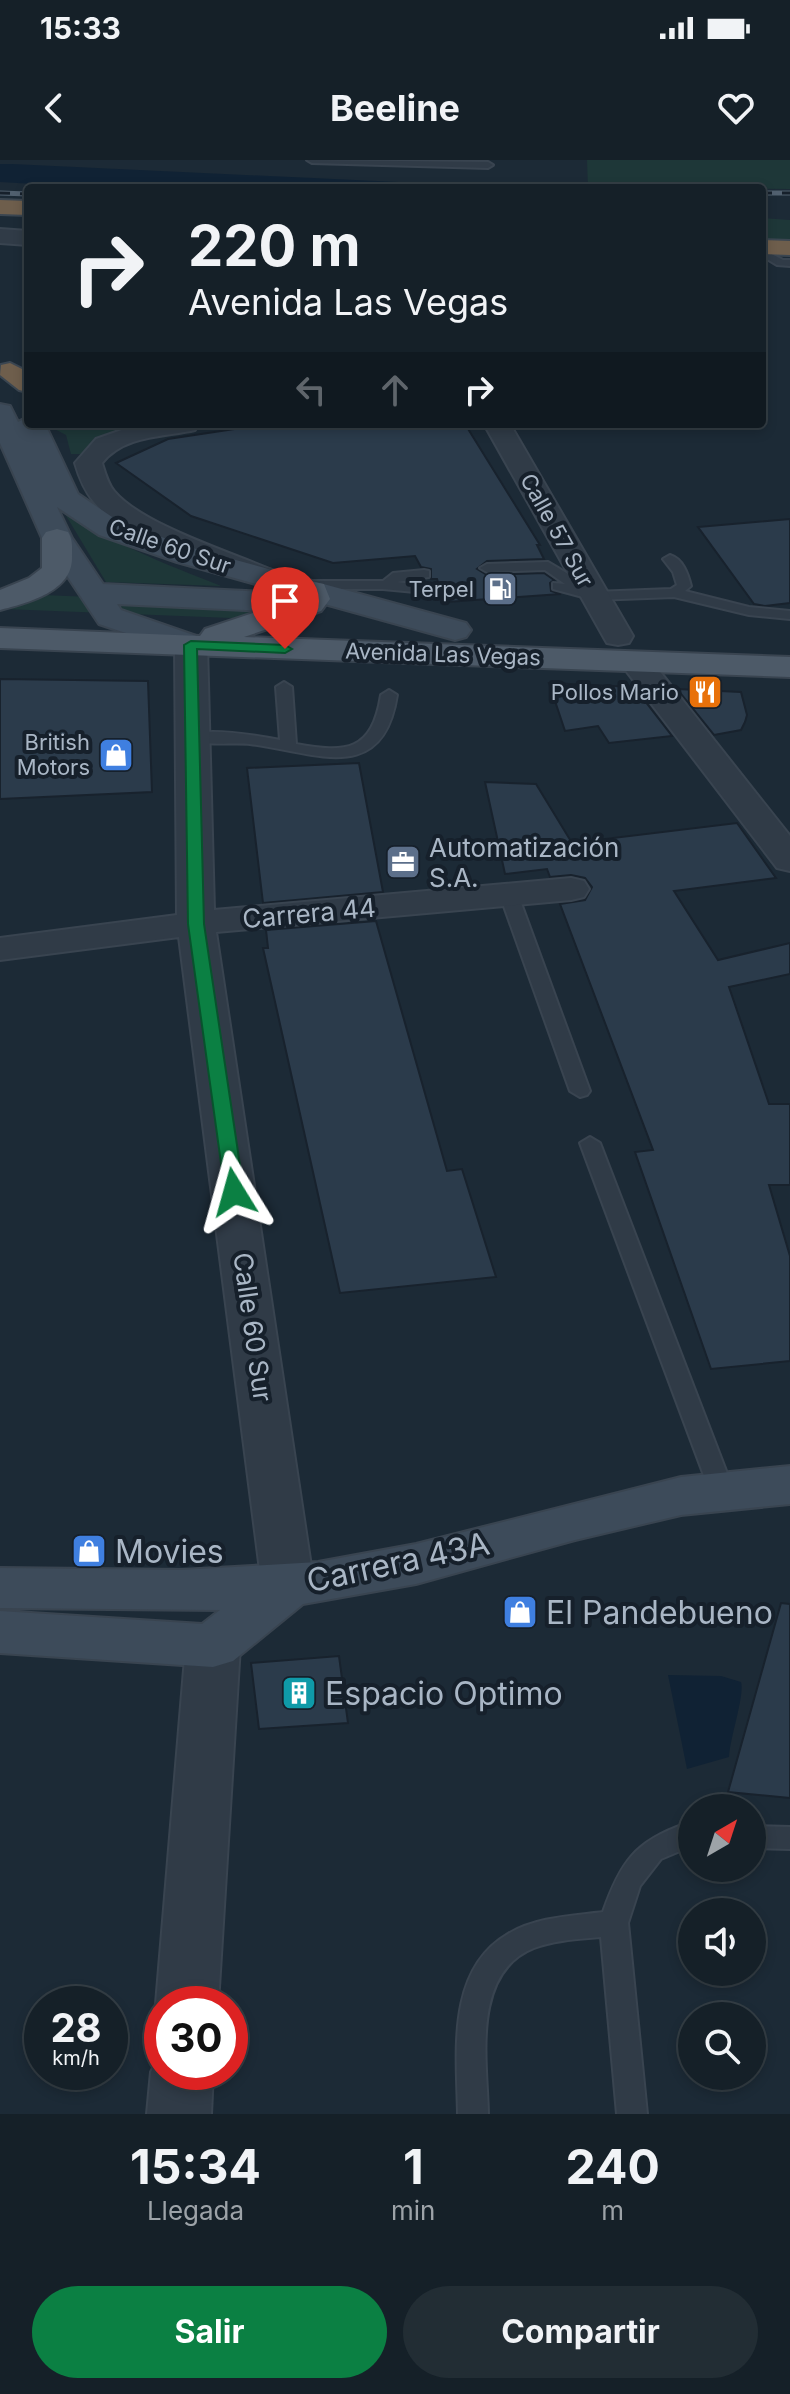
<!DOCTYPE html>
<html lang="es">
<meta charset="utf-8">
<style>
:root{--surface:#152028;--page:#222d34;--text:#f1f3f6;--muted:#9da3a8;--line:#343e45;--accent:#0b8043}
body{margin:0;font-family:Inter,sans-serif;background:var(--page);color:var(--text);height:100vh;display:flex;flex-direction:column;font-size:30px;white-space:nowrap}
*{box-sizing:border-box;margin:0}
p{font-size:26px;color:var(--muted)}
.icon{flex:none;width:44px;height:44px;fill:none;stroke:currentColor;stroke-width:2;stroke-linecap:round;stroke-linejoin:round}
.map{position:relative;height:1954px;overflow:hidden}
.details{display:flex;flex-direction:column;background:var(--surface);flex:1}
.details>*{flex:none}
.hud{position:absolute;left:24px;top:24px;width:742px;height:244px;border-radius:8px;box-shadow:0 4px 12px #0003,0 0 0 2px var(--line);background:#152028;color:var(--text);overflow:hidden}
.needle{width:52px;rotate:39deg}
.tools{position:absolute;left:678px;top:1634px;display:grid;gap:16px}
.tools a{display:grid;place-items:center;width:88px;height:88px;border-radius:50%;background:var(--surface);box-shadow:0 4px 12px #0003,0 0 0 2px var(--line);font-size:40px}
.speed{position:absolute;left:24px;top:1826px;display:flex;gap:16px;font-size:40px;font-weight:700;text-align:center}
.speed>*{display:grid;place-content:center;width:104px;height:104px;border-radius:50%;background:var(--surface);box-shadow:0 4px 12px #0003,0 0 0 2px var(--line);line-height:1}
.speed small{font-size:20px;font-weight:400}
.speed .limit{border:12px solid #d22;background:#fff;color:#111}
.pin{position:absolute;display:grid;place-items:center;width:68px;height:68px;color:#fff;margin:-82px -34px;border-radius:50% 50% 50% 0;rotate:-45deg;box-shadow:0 0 8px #0007}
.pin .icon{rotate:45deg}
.me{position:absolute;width:88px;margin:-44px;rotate:352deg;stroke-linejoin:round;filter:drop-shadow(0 0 6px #0008)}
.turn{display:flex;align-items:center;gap:28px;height:168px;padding:0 32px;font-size:36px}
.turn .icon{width:104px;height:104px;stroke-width:2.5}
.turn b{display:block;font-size:56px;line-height:68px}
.lanes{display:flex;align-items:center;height:76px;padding:0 32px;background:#0003;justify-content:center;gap:40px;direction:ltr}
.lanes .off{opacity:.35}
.eta{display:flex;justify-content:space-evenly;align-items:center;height:136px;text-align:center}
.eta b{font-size:48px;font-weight:700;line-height:56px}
.button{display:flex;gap:16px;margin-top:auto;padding:16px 32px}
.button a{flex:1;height:92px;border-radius:48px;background:var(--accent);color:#fff;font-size:32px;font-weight:700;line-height:92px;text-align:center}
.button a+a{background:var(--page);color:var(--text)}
.status{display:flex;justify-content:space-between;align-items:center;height:56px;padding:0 40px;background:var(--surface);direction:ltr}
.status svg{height:22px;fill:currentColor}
header{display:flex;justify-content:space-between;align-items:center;height:104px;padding:0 32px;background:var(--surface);font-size:36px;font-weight:700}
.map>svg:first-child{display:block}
.green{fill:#1e3738}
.water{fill:#102234}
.building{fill:#2b3b4b;stroke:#18222d;stroke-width:2}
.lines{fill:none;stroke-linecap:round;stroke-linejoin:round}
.lane-casing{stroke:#394450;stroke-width:4}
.street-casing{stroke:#394450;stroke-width:4}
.secondary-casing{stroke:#394450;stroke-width:4}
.primary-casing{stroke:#394450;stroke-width:4}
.highway-casing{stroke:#3b4651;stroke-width:4}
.lane{fill:#303b47;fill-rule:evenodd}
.street{fill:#303b47;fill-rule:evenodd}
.secondary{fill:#3d4b5a;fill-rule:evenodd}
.primary{fill:#4d5a68;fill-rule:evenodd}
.highway{fill:#6e5e4c;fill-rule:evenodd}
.rail-casing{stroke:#51606f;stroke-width:5}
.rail{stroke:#16202b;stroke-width:3;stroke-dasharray:10;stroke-linecap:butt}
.route{fill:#0b8043;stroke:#07532c;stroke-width:2}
.labels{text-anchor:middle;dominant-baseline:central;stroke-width:8;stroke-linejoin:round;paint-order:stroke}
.far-street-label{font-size:22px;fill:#a9b6c5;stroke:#16202b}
.far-poi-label{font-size:22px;fill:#a9b6c5;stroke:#16202b;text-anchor:end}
.poi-label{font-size:26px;fill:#a9b6c5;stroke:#16202b;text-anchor:start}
.street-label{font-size:26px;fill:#a9b6c5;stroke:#16202b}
.near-poi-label{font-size:32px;fill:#a9b6c5;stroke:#16202b;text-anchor:start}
.near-street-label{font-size:32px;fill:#a9b6c5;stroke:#16202b}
</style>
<div class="status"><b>15:33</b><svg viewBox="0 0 49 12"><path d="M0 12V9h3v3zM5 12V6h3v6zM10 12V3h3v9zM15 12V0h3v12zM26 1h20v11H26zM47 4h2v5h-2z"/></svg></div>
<header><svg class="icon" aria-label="back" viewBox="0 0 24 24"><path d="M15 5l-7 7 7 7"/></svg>Beeline<svg class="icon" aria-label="heart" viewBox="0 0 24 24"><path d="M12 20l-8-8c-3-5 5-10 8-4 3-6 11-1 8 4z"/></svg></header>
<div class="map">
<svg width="790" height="1954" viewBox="0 0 790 1954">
<rect width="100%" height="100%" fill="#1c2a36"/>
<g class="green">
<path d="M587,0H790V29L588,28Z"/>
<path d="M762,58L790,60V83L762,81Z"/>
<path d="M45,264H149L87,294H71L66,275Z"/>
<path d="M59,344C107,383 164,403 221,426L106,422Z"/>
<path d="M43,435L262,444L258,459L4,449Z"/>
</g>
<g class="water">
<path d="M0,4H12L525,28H105L0,22Z"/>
<path d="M668,1515L721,1516L741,1522C745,1534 730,1578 729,1597L687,1609Z"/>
</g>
<g class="building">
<path d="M267,264H465L540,385H537L544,399L487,401L477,409L487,415L544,413L554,420L550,423L551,431L561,434L447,442L445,438L450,435L449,427L439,425L437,419H431V409L421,407L415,396L333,403L191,356L116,303L168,279Z"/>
<path d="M790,359V443L765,446L754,444L698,367Z"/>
<path d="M0,519L148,521L152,632L0,639Z"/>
<path d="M549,523L634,527L672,576L609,583L598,566L565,571Z"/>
<path d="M677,529L741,532L747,555L745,562L741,570L714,575Z"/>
<path d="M359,603L383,732L263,743L247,608Z"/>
<path d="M485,622L536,624L572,683L737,663L776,718L674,731L718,800L790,783V814L729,827L769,944H790V1025H769L790,1096V1201L711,1209L635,992L653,990L560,744L585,740L592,727L585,718L571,715L550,717L547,709L505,714Z"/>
<path d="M376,761L447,1011L462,1009L496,1117L340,1133L263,788H268L266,770Z"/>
<path d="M781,1443L790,1444V1638L728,1632Z"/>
<path d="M339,1496L348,1563L259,1569L251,1503Z"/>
</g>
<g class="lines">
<g class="lane-casing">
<g id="lane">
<path d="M307,0L488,2L493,5L488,8L312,3Z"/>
<path d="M762,89L783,100H790V106L777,105L762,96Z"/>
<path d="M670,395C683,399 688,414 691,426L685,431L749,447L790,451V459L749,455L674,437L594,440L553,429V423L565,424L545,410L487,412L480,408L487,404L548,402L585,424L586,429L594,432L671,429L677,425L673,412L663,399Z"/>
<path d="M424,410L429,411V417L397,422L447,429V435L383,429H303L296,425L303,421H383L393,413Z"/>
<path d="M284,522L292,527L296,584C346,593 372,592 381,535L389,530L397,535C383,627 314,592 250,584C234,582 195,587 184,578C200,565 259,576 280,580L276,527Z"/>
<path d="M509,730L518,735L590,931L587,935L580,937L570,931L500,735Z"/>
<path d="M590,977L600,983L733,1329L729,1335L721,1337L713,1335L709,1329L580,983Z"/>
<path d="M685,1664H692V1686L661,1699L640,1726L628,1763L647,1954H617L601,1777C579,1779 555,1780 534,1788C471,1813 487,1901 488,1954H458C457,1893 446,1810 508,1774C536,1757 572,1756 603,1752C620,1703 635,1681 685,1664Z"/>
<path d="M752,1666L790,1667V1689L752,1688Z"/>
</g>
</g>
<g class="street-casing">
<g id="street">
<path d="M0,69L28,71V85L0,83Z"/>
<path d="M139,264H199L195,270C164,277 124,275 102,303C105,313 108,324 114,331C142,365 233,393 274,411L279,417L274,423L264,426L254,423C210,405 123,378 94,342C84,330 79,317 75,303L96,279Z"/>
<path d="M484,264H510L633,476L629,483L618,485L607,483L603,476Z"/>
<path d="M191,476L202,478L207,485L214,750L571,718L584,721L589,729L584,737L571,740L216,772L314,1426L306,1440L288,1445L270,1440L262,1426L179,777L0,800V778L177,755L175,485L180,478Z"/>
<path d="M635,492L646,494L790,676V711L777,708L624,508L619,501L624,494Z"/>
<path d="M213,1466L232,1472L240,1486L218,1844H162V1856L156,1844L186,1486L194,1472Z"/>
<path d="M162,1891V1912H213L211,1954H147L151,1912Z"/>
</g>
</g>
<g class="secondary-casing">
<g id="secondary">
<path d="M0,244L10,246L18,262L28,257V264H45L78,334L121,363L199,390L466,463L471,470L466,477L455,480L303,438L307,443L302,450L291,452L117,444L121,450L202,478L207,485L202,492L191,495L99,464L42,378L0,283ZM57,347L99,375L177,402L288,433L103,424L72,378Z"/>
<path d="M790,1306V1344L681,1355L575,1380L416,1424L303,1444L233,1501L213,1507L0,1493V1451L202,1464L220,1450L0,1448V1408L182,1410L318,1402L416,1384L681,1317Z"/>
</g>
</g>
<g class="primary-casing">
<g id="primary">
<path d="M57,369L68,372C73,380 72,387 72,397C73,431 28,443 0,450V430L29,418L42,408V378L46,372Z"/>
<path d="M313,422L324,424L330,439L321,451L244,477L790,497V517L0,488V468L200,476L205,469L298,438L297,431L302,424Z"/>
</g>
</g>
<g class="highway-casing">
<g id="highway">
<path d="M0,40L28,41V55L0,54Z"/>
<path d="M762,80L790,81V95L762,94Z"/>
<path d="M10,203L28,212V232L19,230L0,215L1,205Z"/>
</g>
</g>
<use href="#lane" class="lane"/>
<use href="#street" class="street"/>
<use href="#secondary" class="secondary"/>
<use href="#primary" class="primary"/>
<use href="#highway" class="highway"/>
<g class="rail-casing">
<g id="rail">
<path d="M0,33L28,34"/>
<path d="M762,33H790"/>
</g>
</g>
<use href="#rail" class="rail"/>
</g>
<path class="route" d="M191,481L285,485L292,489L285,493L197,489L204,764L244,1032L234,1038L225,1032L188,764L184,485Z"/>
<defs>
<g id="fuel-square" transform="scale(1.8)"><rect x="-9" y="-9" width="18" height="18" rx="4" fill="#5c6f8a" stroke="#16202b"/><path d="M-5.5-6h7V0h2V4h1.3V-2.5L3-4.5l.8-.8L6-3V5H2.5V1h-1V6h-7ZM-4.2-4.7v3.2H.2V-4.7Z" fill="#fff"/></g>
<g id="restaurant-square" transform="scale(1.8)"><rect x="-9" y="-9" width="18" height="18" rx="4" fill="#e8710a" stroke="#16202b"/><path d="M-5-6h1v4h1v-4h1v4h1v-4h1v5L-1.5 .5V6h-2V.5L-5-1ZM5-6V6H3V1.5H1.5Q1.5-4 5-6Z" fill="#fff"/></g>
<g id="shop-square" transform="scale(1.8)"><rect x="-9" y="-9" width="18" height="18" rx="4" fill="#3f7fe0" stroke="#16202b"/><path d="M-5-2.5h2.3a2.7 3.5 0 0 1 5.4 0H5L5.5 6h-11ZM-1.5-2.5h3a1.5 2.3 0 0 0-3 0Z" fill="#fff"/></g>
<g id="office-square" transform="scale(1.8)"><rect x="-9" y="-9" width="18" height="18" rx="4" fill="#5c6f8a" stroke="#16202b"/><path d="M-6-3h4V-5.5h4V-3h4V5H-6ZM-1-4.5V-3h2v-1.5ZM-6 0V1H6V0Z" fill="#fff"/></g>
<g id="building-square" transform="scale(1.8)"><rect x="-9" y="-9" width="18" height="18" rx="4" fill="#0f9aa8" stroke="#16202b"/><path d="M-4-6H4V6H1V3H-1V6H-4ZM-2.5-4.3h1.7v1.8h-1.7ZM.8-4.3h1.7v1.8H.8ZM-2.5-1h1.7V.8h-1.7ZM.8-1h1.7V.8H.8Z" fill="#fff"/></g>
</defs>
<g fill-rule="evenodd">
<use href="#fuel-square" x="500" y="429"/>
<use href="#restaurant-square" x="705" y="532"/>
<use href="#shop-square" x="116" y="595"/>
<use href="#office-square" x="403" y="702"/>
<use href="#shop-square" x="89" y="1391"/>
<use href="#shop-square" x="520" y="1452"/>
<use href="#building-square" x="299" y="1533"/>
</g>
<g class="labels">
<g class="far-street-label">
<text transform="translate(557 370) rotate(61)">Calle 57 Sur</text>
<text transform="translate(170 386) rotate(19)">Calle 60 Sur</text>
<text transform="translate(443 494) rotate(2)">Avenida Las Vegas</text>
</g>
<g class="far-poi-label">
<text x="474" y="429">Terpel</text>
<text x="679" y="532">Pollos Mario</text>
<text x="90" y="582">British<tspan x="90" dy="25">Motors</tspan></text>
</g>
<g class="poi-label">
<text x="429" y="687">Automatización<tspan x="429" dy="30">S.A.</tspan></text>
</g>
<g class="street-label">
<text transform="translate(309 753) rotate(-5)">Carrera 44</text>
<text transform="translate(253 1167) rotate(82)">Calle 60 Sur</text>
</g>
<g class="near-poi-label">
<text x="115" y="1391">Movies</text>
<text x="546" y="1452">El Pandebueno</text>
<text x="325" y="1533">Espacio Optimo</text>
</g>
<g class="near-street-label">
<text transform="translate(398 1402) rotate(-12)">Carrera 43A</text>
</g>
</g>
</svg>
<div class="tools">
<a><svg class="needle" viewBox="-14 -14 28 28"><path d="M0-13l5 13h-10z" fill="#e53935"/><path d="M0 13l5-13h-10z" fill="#9da3a8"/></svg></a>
<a><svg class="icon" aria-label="sound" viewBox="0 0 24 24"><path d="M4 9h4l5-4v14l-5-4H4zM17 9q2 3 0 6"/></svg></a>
<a><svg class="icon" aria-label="search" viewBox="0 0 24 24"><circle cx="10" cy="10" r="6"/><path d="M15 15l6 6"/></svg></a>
</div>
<div class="speed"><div>28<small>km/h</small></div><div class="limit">30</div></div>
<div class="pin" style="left:285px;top:489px;background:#d93025"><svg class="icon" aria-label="arrive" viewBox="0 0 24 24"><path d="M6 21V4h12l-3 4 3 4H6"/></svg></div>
<svg class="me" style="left:234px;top:1032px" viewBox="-20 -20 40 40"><path d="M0-17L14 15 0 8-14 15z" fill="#0b8043" stroke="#fff" stroke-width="4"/></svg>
<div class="hud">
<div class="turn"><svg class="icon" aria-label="right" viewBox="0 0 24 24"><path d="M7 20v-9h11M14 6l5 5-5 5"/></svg><div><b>220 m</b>Avenida Las Vegas</div></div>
<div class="lanes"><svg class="icon off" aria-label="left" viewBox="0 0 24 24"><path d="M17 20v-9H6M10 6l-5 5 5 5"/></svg><svg class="icon off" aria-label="ahead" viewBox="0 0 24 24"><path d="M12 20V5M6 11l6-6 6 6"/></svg><svg class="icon" aria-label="right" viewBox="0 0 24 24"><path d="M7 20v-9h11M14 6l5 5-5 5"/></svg></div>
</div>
</div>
<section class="details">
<div class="eta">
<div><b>15:34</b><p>Llegada</p></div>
<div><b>1</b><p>min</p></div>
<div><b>240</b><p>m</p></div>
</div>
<div class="button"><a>Salir</a><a>Compartir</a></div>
</section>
